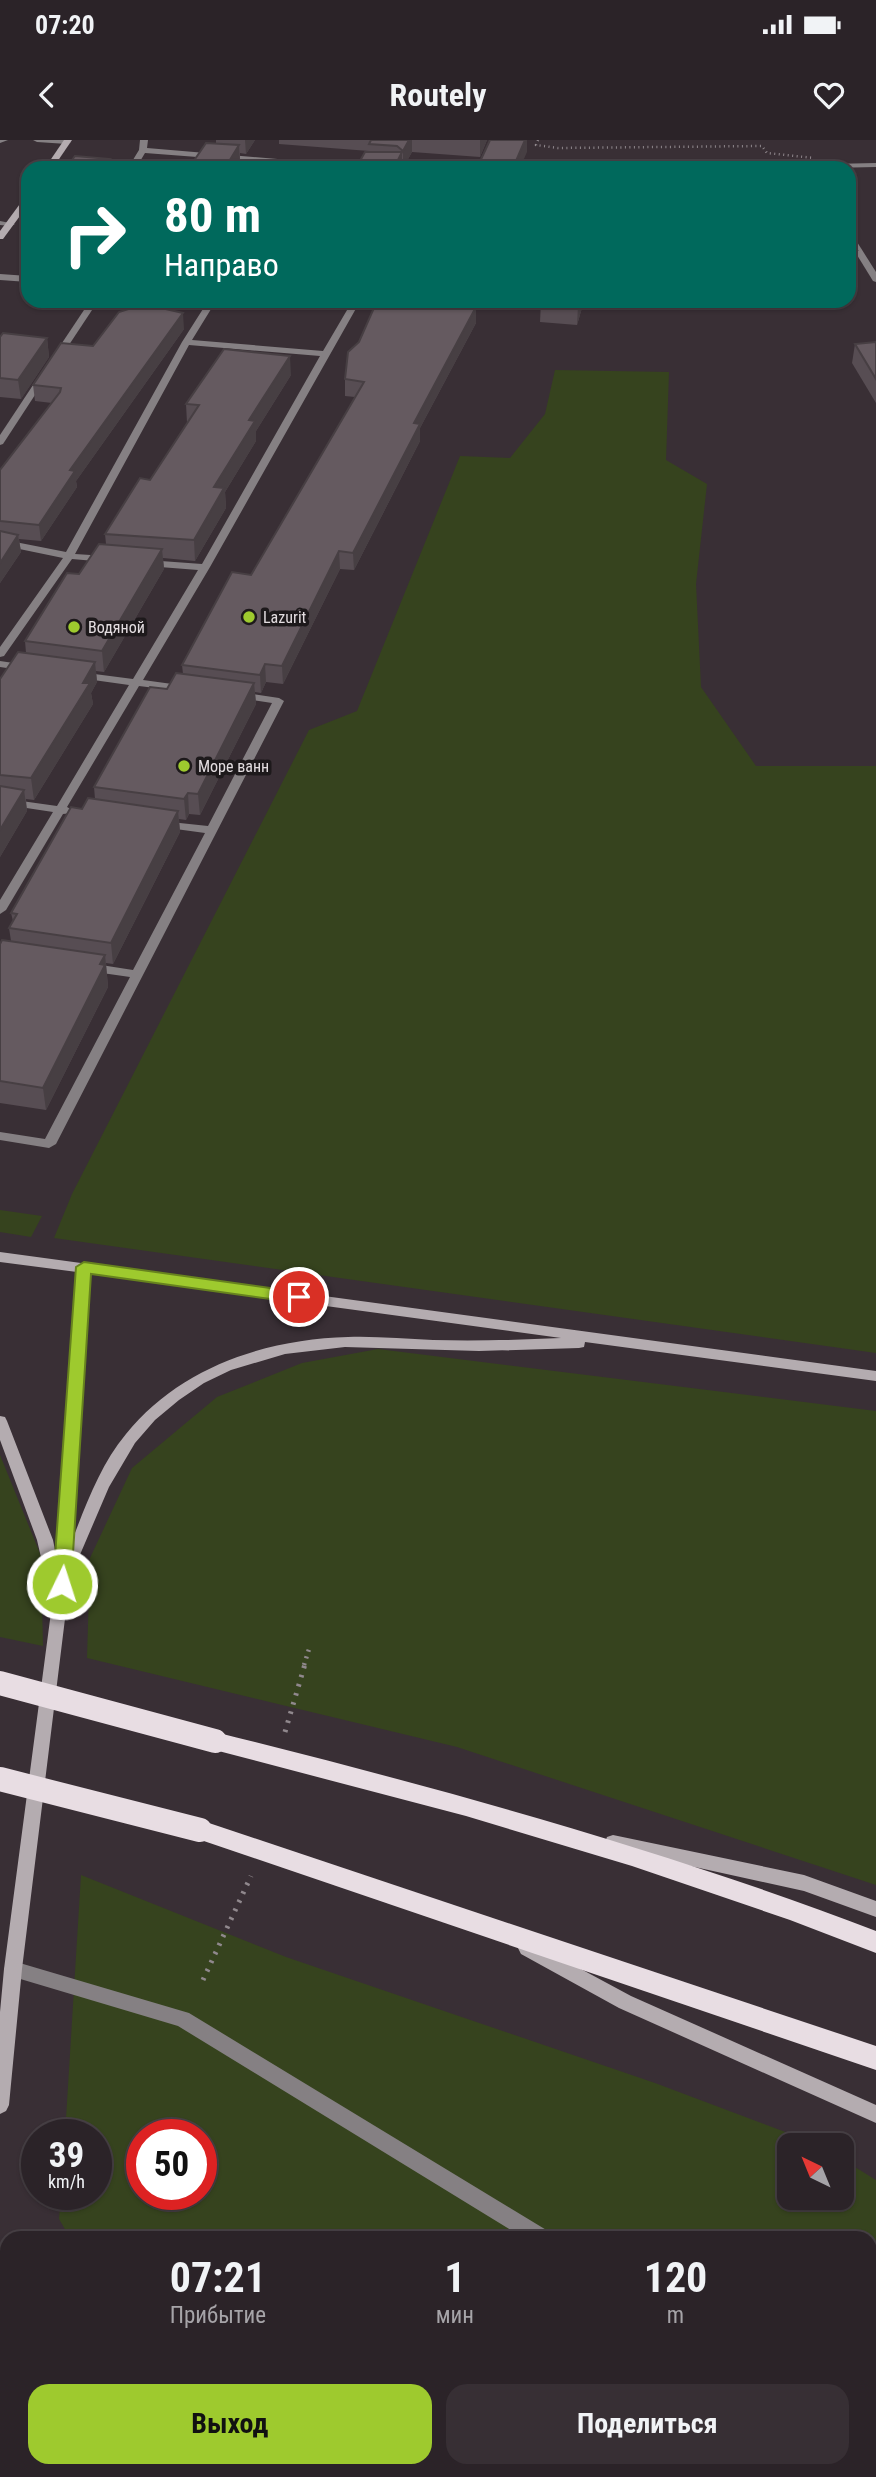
<!DOCTYPE html>
<html lang="ru">
<meta charset="utf-8">
<style>
:root{--surface:#2b2328;--page:#372f34;--text:#f1f3f6;--muted:#a6a4a8;--line:#474045;--accent:#9eca2e}
body{margin:0;font-family:"Roboto Condensed",sans-serif;background:var(--page);color:var(--text);height:100vh;display:flex;flex-direction:column;font-size:26px;white-space:nowrap}
*{box-sizing:border-box;margin:0}
p{font-size:23px;color:var(--muted)}
.icon{flex:none;width:38px;height:38px;fill:none;stroke:currentColor;stroke-width:2;stroke-linecap:round;stroke-linejoin:round}
.map{position:relative;flex:1;overflow:hidden}
.panel{position:absolute;left:0px;top:2091px;width:877px;height:247px;display:flex;flex-direction:column;background:var(--surface);border-radius:21px 21px 0 0;box-shadow:0 2px 5px #0004,0 0 0 2px var(--line)}
.panel>*{flex:none}
.banner{position:absolute;left:21px;top:21px;width:835px;height:147px;border-radius:21px;box-shadow:0 2px 5px #0004,0 0 0 2px var(--line);background:#00695c;color:#fff;overflow:hidden}
.needle{width:46px;rotate:317deg}
.buttons{position:absolute;left:777px;top:1993px;display:grid;gap:14px}
.buttons a{display:grid;place-items:center;width:77px;height:77px;border-radius:14px;background:var(--surface);box-shadow:0 2px 5px #0004,0 0 0 2px var(--line);font-size:35px}
.speed{position:absolute;left:21px;top:1979px;display:flex;gap:14px;font-size:35px;font-weight:700;text-align:center}
.speed>*{display:grid;place-content:center;width:91px;height:91px;border-radius:50%;background:var(--surface);box-shadow:0 2px 5px #0004,0 0 0 2px var(--line);line-height:1}
.speed small{font-size:18px;font-weight:400}
.speed .limit{border:10px solid #d22;background:#fff;color:#111}
.pin{position:absolute;display:grid;place-items:center;width:60px;height:60px;color:#fff;margin:-30px;border:4px solid #fff;border-radius:50%;box-shadow:0 2px 7px #0007}
.me{position:absolute;width:77px;margin:-38px;rotate:4deg;stroke-linejoin:round;filter:drop-shadow(0 0 5px #0008)}
.turn{display:flex;align-items:center;gap:24px;height:147px;padding:0 28px;font-size:32px}
.turn .icon{width:91px;height:91px;stroke-width:2.5}
.turn b{display:block;font-size:49px;line-height:60px}
.eta{display:flex;justify-content:space-evenly;align-items:center;height:119px;text-align:center}
.eta b{font-size:42px;font-weight:700;line-height:49px}
.primary-button{display:flex;gap:14px;margin-top:auto;padding:14px 28px}
.primary-button a{flex:1;height:80px;border-radius:21px;background:var(--accent);color:#111;font-size:28px;font-weight:700;line-height:80px;text-align:center}
.primary-button a+a{background:var(--page);color:var(--text)}
.status{display:flex;justify-content:space-between;align-items:center;height:49px;padding:0 35px;background:var(--surface);direction:ltr}
.status svg{height:19px;fill:currentColor}
header{display:flex;justify-content:space-between;align-items:center;height:91px;padding:0 28px;background:var(--surface);font-size:32px;font-weight:700}
.map>svg:first-child{display:block}
.green{fill:#36431e;fill-rule:evenodd}
.lines{fill:none;stroke-linecap:round;stroke-linejoin:round}
.path-far2{stroke:#90888d;stroke-width:2.5;stroke-dasharray:1 3.5;stroke-linecap:butt}
.path-far1{stroke:#90888d;stroke-width:4.5;stroke-dasharray:2 5;stroke-linecap:butt}
.path{stroke:#90888d;stroke-width:5;stroke-dasharray:2.5 7;stroke-linecap:butt}
.service{fill:#858083;fill-rule:evenodd}
.minor{fill:#858083;fill-rule:evenodd}
.secondary{fill:#b4acb0;fill-rule:evenodd}
.trunk{fill:#e8dde3;fill-rule:evenodd}
.trunk-bridge{stroke:#e8dde3;stroke-width:24}
.wall{fill:#574d53}
.shaded-wall{fill:#473f43}
.building{fill:#655a60;stroke:#473f43;stroke-width:2}
.route{fill:#9eca2e;stroke:#67831e;stroke-width:2}
.poi-dot{fill:#9eca2e;stroke:#1d191b;stroke-width:2.5}
.labels{text-anchor:middle;dominant-baseline:central;stroke-width:7;stroke-linejoin:round;paint-order:stroke}
.far-poi-label{font-size:16px;fill:#e3dde0;stroke:#1d191b;text-anchor:start}
</style>
<div class="status"><b>07:20</b><svg viewBox="0 0 49 12"><path d="M0 12V9h3v3zM5 12V6h3v6zM10 12V3h3v9zM15 12V0h3v12zM26 1h20v11H26zM47 4h2v5h-2z"/></svg></div>
<header><svg class="icon" aria-label="back" viewBox="0 0 24 24"><path d="M15 5l-7 7 7 7"/></svg>Routely<svg class="icon" aria-label="heart" viewBox="0 0 24 24"><path d="M12 20l-8-8c-3-5 5-10 8-4 3-6 11-1 8 4z"/></svg></header>
<div class="map">
<svg width="876" height="2337" viewBox="0 0 876 2337">
<rect width="100%" height="100%" fill="#392f35"/>
<g class="green">
<path d="M555,230L669,232L666,320L707,344L696,444L701,547L756,626H876V1213L54,1098L72,1054L309,590L357,571L460,316L510,318L545,274Z"/>
<path d="M0,1070L42,1076L31,1097L0,1092Z"/>
<path d="M378,1209L876,1271V1745L457,1607L87,1518L90,1418L132,1328L217,1257L302,1223Z"/>
<path d="M0,1315L41,1416L43,1506L0,1497Z"/>
<path d="M81,1735L286,1817L655,1943L817,2004L820,2005L789,2006V2058H842V2019L876,2040V2337H168L169,2331H870V2098H70L59,2079L61,2055L96,2054V1995H65ZM142,1995H201V2054H142Z"/>
</g>
<g class="lines">
<path class="path-far2" d="M538,0L536,5L558,8L762,6L767,13L814,18"/>
<path class="path-far1" d="M304,1525L310,1506"/>
<g class="path">
<path d="M285,1592L305,1524"/>
<path d="M203,1840L251,1736"/>
</g>
<g class="service">
<path d="M0,0H8L0,3Z"/>
<path d="M33,0H68L71,2L67,4L37,2Z"/>
<path d="M140,0H148L147,8L301,21L397,26L401,28L301,25L145,13L136,28H128L139,10Z"/>
<path d="M0,81L15,84L11,86L0,85Z"/>
<path d="M849,94H852L876,132V142L873,141L849,102Z"/>
<path d="M0,134L28,136V142L0,140Z"/>
<path d="M90,161H98L59,220H53L52,218Z"/>
<path d="M208,161H216L192,200L323,211L350,165L321,164L317,161H382L397,164L393,167L358,165L210,427L143,540L187,546L192,549L187,552L139,546L67,667L74,671L72,673L63,674L6,770L0,774V760L53,672L0,664V658L57,666L129,545L79,538L74,535L79,532L133,539L198,430L147,426L142,423L147,420L202,424L320,216L189,205L75,414L106,416L111,419L106,422L72,419L4,516L0,517V507L63,418L0,405V399L66,412L182,202Z"/>
<path d="M492,161H500L496,169H456L452,166L456,163L490,164Z"/>
<path d="M41,233L48,235L3,304L0,305V295Z"/>
<path d="M0,521L27,525L32,528L27,531L0,527Z"/>
<path d="M238,552L279,558L284,561L56,1004L49,1008L0,1000V992L45,999L130,837L88,831L82,827L88,823L133,830L205,693L161,687L155,684L161,681L208,686L272,563L234,557V553Z"/>
<path d="M13,1821L189,1873L548,2091L550,2098H524L178,1886L7,1835L4,1829L7,1823Z"/>
<path d="M870,2256L876,2259V2280L870,2277Z"/>
</g>
<path class="minor" d="M876,23V27L830,28L827,26L831,24Z"/>
<g class="secondary">
<path d="M64,0H72L53,28H45Z"/>
<path d="M25,57H28V65L3,99H0V91Z"/>
<path d="M0,1112L876,1231V1241L585,1202L584,1207L579,1208L479,1211L345,1207L285,1214L231,1230L204,1243L179,1260L155,1280L135,1303L109,1347L70,1438L22,1829L9,1965L6,1971L0,1974V1872L4,1829L53,1457L49,1452L37,1400L0,1300V1276L5,1277L7,1281L53,1400L56,1415L77,1132L0,1122ZM90,1134L561,1198C518,1200 476,1201 433,1200C405,1199 376,1196 348,1197C265,1199 179,1228 126,1294C101,1324 87,1362 73,1398Z"/>
<path d="M613,1695L804,1735L876,1761V1777L804,1751L613,1709L607,1707L605,1702L607,1697Z"/>
<path d="M527,1800L631,1856L876,1965V1983L619,1868L521,1814L518,1808L521,1802Z"/>
</g>
<g class="trunk">
<path d="M215,1592C439,1648 660,1708 876,1791V1813L790,1780L632,1726L466,1676L207,1608L204,1601L207,1594Z"/>
<path d="M200,1680L876,1906V1930L192,1697L188,1690L192,1683Z"/>
</g>
<g class="trunk-bridge">
<path d="M0,1543L215,1601"/>
<path d="M0,1639L200,1690"/>
</g>
</g>
<g class="wall">
<path d="M216,0H255L246,14L240,13V23L216,3Z"/>
<path d="M279,0H487L480,17L412,12L403,28H356L369,11L279,4Z"/>
<path d="M849,96L857,110L853,144H849Z"/>
<path d="M417,161H459V165L476,167V183L420,288V301L354,430L340,429L283,544L266,542L261,553L255,552L256,564L200,675L189,674L186,680L179,679L180,692L113,824L106,823L108,847L46,970L0,963V804L11,801L9,788L13,781L11,773L82,669L95,659L94,647L167,549L183,534L182,525L251,435L355,257L345,256V239Z"/>
<path d="M541,161H584L577,185L540,182Z"/>
<path d="M184,189L76,341L77,347L41,401L19,399L21,412L0,443V330L52,263L35,261L33,245L93,206Z"/>
<path d="M0,197L47,198L49,217L21,259L0,257Z"/>
<path d="M876,202V263L852,223L855,204Z"/>
<path d="M291,235L256,291V301L225,352L226,368L195,421L163,418L164,429L104,532L96,531L97,542L91,553L93,564L34,660L26,659L27,671L0,717V539L26,513L25,501L79,434L106,404L105,394L150,340L187,283L186,264Z"/>
</g>
<g class="shaded-wall">
<path d="M245,0H255L246,14Z"/>
<path d="M409,0H412V12L403,28V11Z"/>
<path d="M480,0H487L480,17Z"/>
<path d="M525,0H527V12L520,28H513Z"/>
<path d="M239,5L240,23L237,28H225Z"/>
<path d="M402,12V28H394Z"/>
<path d="M110,19V28H103Z"/>
<path d="M579,161H584L577,185L578,166Z"/>
<path d="M476,167V183L420,288V301L354,430L353,413L414,283Z"/>
<path d="M183,173L184,189L76,341L77,347L41,401L39,385L70,330Z"/>
<path d="M47,198L49,217L21,259L18,240Z"/>
<path d="M290,216L291,235L256,291V301L225,352L226,368L195,421L194,400L214,347L249,280Z"/>
<path d="M18,395L21,412L0,443V423Z"/>
<path d="M162,409L164,429L104,532L102,511Z"/>
<path d="M339,411L340,429L283,544L282,526Z"/>
<path d="M95,522L97,542L91,553L93,564L34,660L31,638Z"/>
<path d="M265,524L266,542L261,553L260,535Z"/>
<path d="M254,543L256,564L200,675L198,654Z"/>
<path d="M24,650L27,671L0,717V690Z"/>
<path d="M188,653L189,674L186,680L184,659Z"/>
<path d="M178,671L180,692L113,824L111,803Z"/>
<path d="M105,815L108,847L46,970L43,948Z"/>
</g>
<g class="building">
<path d="M371,0H409L403,11L397,6L369,4Z"/>
<path d="M490,0H525L513,28H477Z"/>
<path d="M206,3L239,5L225,28H189Z"/>
<path d="M365,12H402L394,28H356Z"/>
<path d="M75,16L110,19L103,28H66Z"/>
<path d="M849,96L857,110H849Z"/>
<path d="M377,161L416,162L417,161H456L455,165L476,167L414,283L420,284L353,413L339,411L282,526L265,524L260,535L182,525L232,432L251,435L364,242L345,239L348,212L359,202Z"/>
<path d="M541,161H579L578,166L541,163Z"/>
<path d="M144,164L183,173L70,330L75,331L39,385L0,381V330L60,252L61,248L33,245L61,203L93,206L119,172Z"/>
<path d="M3,193L47,198L18,240L0,238V197Z"/>
<path d="M876,202V239L855,204Z"/>
<path d="M224,209L290,216L249,280L255,281L214,347L224,348L194,400L105,394L140,338L150,340L199,265L186,264Z"/>
<path d="M0,391L18,395L0,423Z"/>
<path d="M99,404L162,409L102,511L25,501L67,433L79,434Z"/>
<path d="M18,512L95,522L83,543H90L31,638L0,635V539Z"/>
<path d="M176,533L254,543L198,654L188,653L184,659L94,647L150,547L167,549Z"/>
<path d="M0,646L24,650L0,690Z"/>
<path d="M88,658L178,671L111,803L9,788L17,774L11,773L71,667L82,669Z"/>
<path d="M2,800L105,815L100,824L105,825L43,948L0,941V804Z"/>
</g>
<path class="route" d="M84,1122L299,1152L307,1157L299,1163L91,1134L71,1444L68,1449H56L53,1444L76,1127Z"/>
<g class="poi-dot">
<circle cx="249" cy="477" r="7"/>
<circle cx="74" cy="487" r="7"/>
<circle cx="184" cy="626" r="7"/>
</g>
<g class="labels">
<g class="far-poi-label">
<text x="263" y="477">Lazurit</text>
<text x="88" y="487">Водяной</text>
<text x="198" y="626">Море ванн</text>
</g>
</g>
</svg>
<div class="buttons">
<a><svg class="needle" viewBox="-14 -14 28 28"><path d="M0-13l5 13h-10z" fill="#e53935"/><path d="M0 13l5-13h-10z" fill="#a6a4a8"/></svg></a>
</div>
<div class="speed"><div>39<small>km/h</small></div><div class="limit">50</div></div>
<div class="pin" style="left:299px;top:1157px;background:#d93025"><svg class="icon" aria-label="arrive" viewBox="0 0 24 24"><path d="M6 21V4h12l-3 4 3 4H6"/></svg></div>
<svg class="me" style="left:62px;top:1444px" viewBox="-20 -20 40 40"><circle r="17" fill="#9eca2e" stroke="#fff" stroke-width="3"/><path d="M0-11L8 9 0 5-8 9z" fill="#fff"/></svg>
<div class="banner">
<div class="turn"><svg class="icon" aria-label="right" viewBox="0 0 24 24"><path d="M7 20v-9h11M14 6l5 5-5 5"/></svg><div><b>80 m</b>Направо</div></div>
</div>
<section class="panel">
<div class="eta">
<div><b>07:21</b><p>Прибытие</p></div>
<div><b>1</b><p>мин</p></div>
<div><b>120</b><p>m</p></div>
</div>
<div class="primary-button"><a>Выход</a><a>Поделиться</a></div>
</section>
</div>
